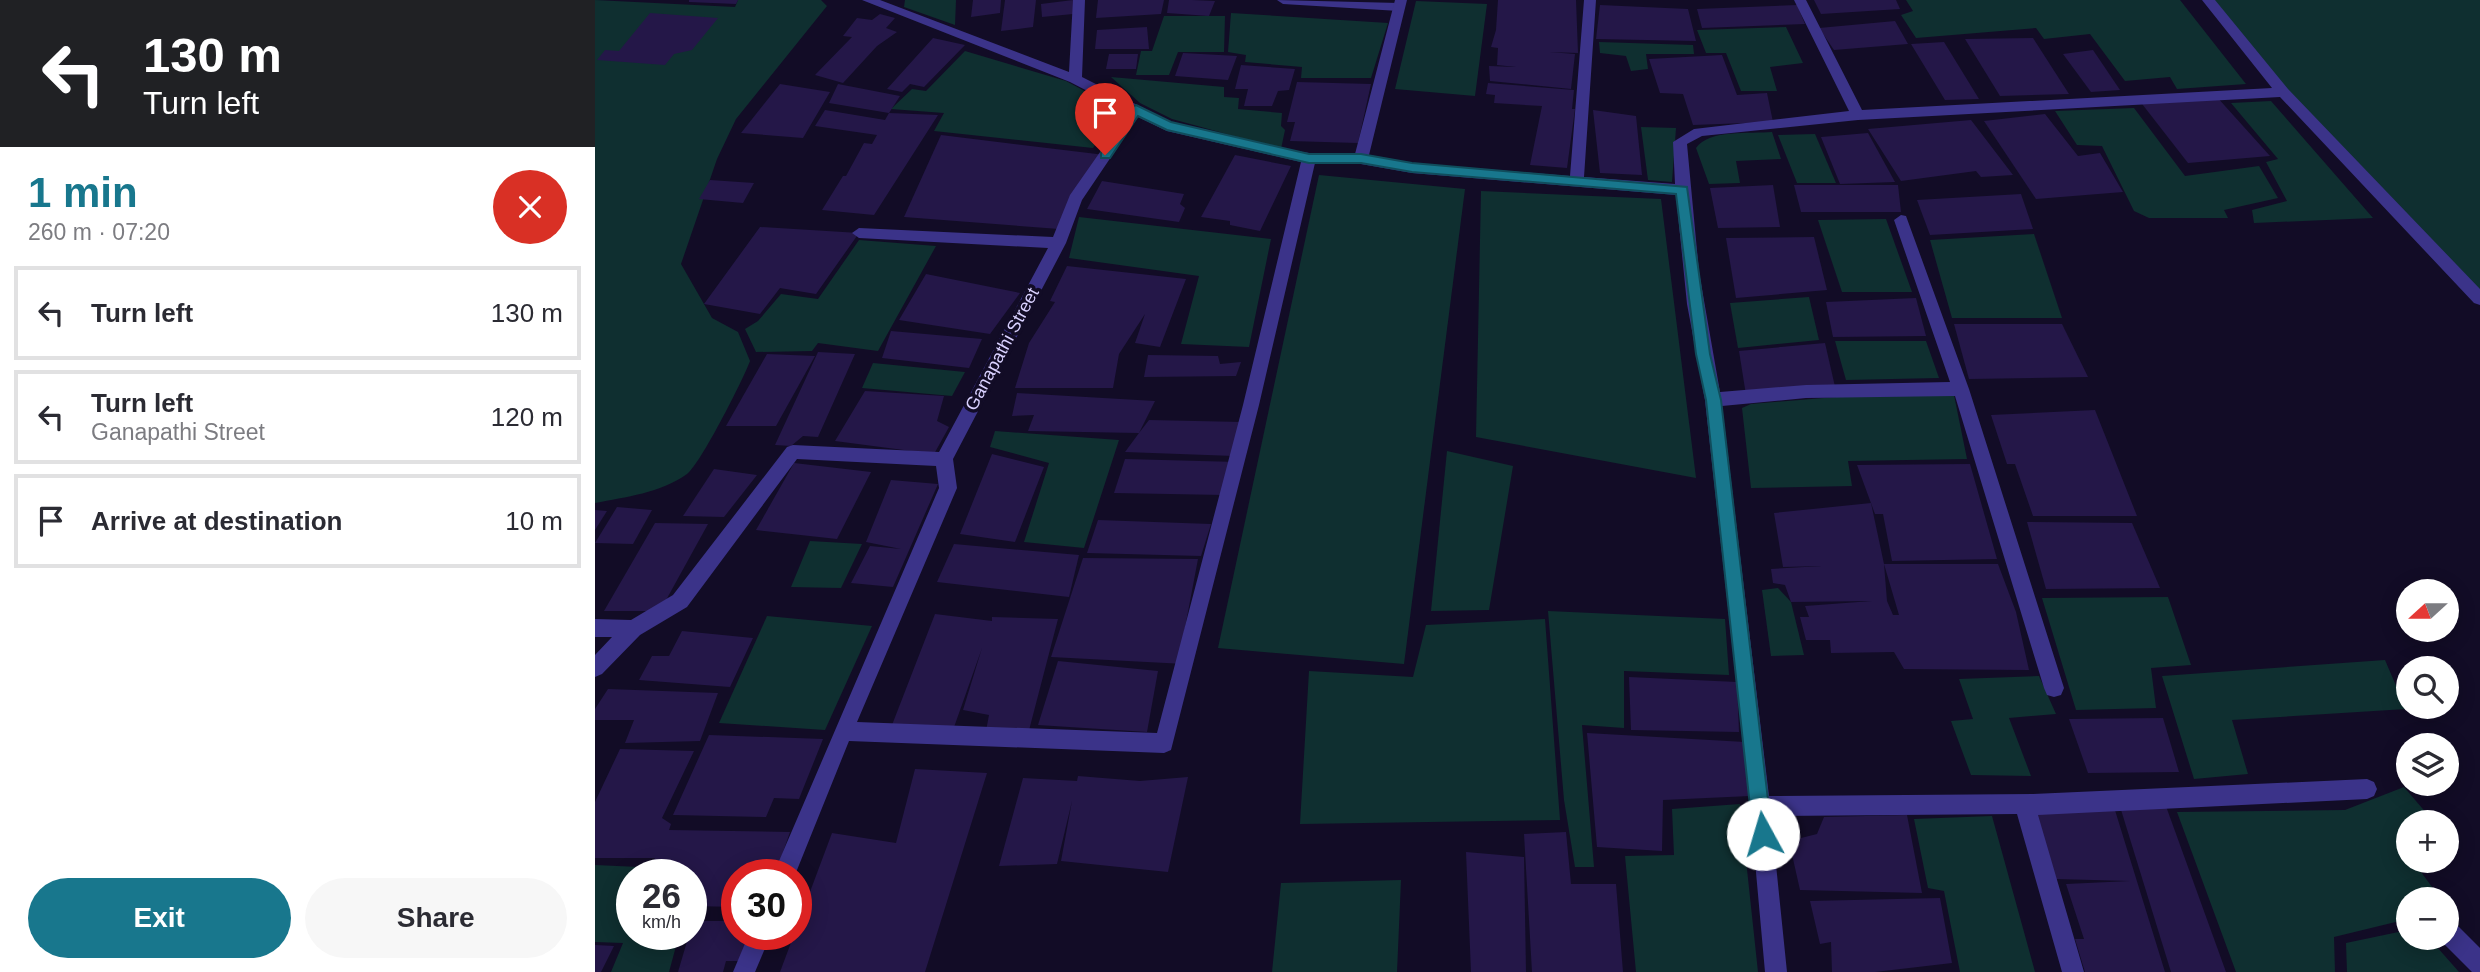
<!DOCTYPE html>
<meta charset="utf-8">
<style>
:root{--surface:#fff;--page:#f7f7f7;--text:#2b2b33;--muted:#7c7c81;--line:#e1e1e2;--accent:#18778d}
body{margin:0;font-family:Helvetica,sans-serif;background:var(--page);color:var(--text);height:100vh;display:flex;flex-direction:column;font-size:26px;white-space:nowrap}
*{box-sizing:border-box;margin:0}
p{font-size:23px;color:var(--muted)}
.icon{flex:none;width:38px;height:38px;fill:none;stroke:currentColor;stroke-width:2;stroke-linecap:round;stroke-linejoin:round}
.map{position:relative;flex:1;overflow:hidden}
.drawer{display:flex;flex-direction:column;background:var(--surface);width:595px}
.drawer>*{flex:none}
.top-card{background:#202124;color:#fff;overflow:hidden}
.needle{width:46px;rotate:249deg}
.fabs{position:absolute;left:1801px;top:579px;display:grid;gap:14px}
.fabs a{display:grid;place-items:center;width:63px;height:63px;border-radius:50%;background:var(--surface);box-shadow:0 4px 18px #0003;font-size:35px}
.speed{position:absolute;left:21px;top:859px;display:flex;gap:14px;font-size:35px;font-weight:700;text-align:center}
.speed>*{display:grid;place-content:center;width:91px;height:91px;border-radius:50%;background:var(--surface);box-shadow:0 4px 18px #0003;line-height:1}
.speed small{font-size:18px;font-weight:400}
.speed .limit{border:10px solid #d22;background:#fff;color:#111}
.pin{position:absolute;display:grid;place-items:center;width:60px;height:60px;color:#fff;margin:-72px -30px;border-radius:50% 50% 50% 0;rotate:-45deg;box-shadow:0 0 7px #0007}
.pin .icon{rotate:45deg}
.me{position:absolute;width:77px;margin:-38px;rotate:354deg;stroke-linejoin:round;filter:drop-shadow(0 0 5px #0008)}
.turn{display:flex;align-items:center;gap:24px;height:147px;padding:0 28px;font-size:32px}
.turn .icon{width:91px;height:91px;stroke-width:2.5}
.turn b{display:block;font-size:49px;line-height:60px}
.round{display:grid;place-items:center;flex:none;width:74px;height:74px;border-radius:37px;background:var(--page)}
.overview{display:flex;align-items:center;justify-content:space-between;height:119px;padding:0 28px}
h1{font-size:42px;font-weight:600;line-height:52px;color:var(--accent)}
.action{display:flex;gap:14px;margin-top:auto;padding:14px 28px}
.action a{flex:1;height:80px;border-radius:42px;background:var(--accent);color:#fff;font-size:28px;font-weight:600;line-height:80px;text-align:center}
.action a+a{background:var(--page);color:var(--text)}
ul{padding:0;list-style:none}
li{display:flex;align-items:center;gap:21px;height:94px;margin:0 14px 10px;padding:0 14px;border:4px solid var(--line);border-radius:0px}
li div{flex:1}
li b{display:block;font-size:26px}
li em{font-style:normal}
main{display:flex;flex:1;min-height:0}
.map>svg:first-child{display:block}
.green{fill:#0f2f30}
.building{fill:#241748}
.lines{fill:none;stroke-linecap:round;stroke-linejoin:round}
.service{fill:#3b3389;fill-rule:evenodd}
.minor{fill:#3b3389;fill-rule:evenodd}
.route{fill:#18778d;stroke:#104d5c;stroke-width:2}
.labels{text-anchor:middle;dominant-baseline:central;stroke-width:7;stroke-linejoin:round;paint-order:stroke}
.street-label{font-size:18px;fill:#d9d1ff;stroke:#120c26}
</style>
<main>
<section class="drawer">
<div class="top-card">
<div class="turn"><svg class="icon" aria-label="left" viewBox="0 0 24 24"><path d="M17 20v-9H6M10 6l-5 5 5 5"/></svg><div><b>130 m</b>Turn left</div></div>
</div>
<div class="overview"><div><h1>1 min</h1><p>260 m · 07:20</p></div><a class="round" style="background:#d93025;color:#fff"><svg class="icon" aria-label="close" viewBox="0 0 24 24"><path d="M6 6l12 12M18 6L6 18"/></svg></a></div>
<ul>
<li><svg class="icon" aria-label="left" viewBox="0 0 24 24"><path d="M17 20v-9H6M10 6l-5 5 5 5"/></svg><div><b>Turn left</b></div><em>130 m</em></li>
<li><svg class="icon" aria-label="left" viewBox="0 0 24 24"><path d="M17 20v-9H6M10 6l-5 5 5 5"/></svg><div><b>Turn left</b><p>Ganapathi Street</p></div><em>120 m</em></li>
<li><svg class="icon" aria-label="arrive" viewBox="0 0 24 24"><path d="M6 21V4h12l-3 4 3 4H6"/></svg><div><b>Arrive at destination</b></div><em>10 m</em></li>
</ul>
<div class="action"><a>Exit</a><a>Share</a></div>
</section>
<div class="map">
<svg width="1885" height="972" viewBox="0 0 1885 972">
<rect width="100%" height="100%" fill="#120c26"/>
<g class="green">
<path d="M0,0L140,7L143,0H226L232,6L141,119L122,159L86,264L117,318L143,332L155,361C148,380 105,465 92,474C65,493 31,497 0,503Z"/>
<path d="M310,0H361L360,25L309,7Z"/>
<path d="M1311,0H1585L1651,84L1582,89L1575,77L1530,81L1495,34L1449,39L1441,28L1321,38L1306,15L1318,11Z"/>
<path d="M1613,0H1885V296L1688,92Z"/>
<path d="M821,1L892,4L880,96L800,89Z"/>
<path d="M636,13L793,23L776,78H706L707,67L650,62L651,55L633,52Z"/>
<path d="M569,16H630L629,52H583L574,75H541L546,51H557Z"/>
<path d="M1191,27L1208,63L1175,67L1182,91H1146L1131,53H1111L1102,30Z"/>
<path d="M1004,42L1098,45L1099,54H1051L1053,69L1036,71L1031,56L1005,53Z"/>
<path d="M370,51L471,81L525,110L498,148L339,131L349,113L296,109L317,89L331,91Z"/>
<path d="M516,77L629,87V97L644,98L643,109L687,113L686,126L690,130L686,149L577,119L545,103Z"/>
<path d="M1676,101L1778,218L1659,223L1657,210L1692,201L1671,162L1683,159L1636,103Z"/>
<path d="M1539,108L1590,176L1664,166L1683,198L1629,210L1633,218H1554L1539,211L1507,146L1482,145L1460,111Z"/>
<path d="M1046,127L1081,128L1077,182L1053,180Z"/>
<path d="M1177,132L1186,159L1141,161L1145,183L1114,184L1101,148C1114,129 1155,134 1177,132Z"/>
<path d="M1220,134L1241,183H1202L1183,135Z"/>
<path d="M724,175L870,189L809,664L623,648Z"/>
<path d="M886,191L1066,199L1101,478L881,437Z"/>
<path d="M484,217L676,239L654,347L586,344L604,276L474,258Z"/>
<path d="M1291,219L1317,292H1247L1223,220Z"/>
<path d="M1439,234L1467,318H1357L1335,240Z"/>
<path d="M264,240L341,246L283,351L223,343L217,351L161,352L150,329L163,321L186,294L223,299Z"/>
<path d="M1214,297L1224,340L1143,348L1135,303Z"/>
<path d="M1240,341H1331L1344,378L1251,380Z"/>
<path d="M278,363L370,372L357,396L267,388Z"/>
<path d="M1359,395L1372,459L1253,461L1257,486L1156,488L1147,408L1156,404L1241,397Z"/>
<path d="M400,431L524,440L489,548L429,542L454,463L395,447Z"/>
<path d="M852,451L918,466L894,610L836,611Z"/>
<path d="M215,541L267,544L246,588L196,587Z"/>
<path d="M1183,588L1196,602L1209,655L1176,656L1167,590Z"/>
<path d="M1573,597L1596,665L1556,668L1561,708L1481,710L1447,598Z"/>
<path d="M953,611L1130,619L1134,675L1029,671V728L987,725L999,867H980L969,800Z"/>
<path d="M172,616L277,626L230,730L124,723Z"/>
<path d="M950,619L965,820L705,824L714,671L818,677L831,625Z"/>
<path d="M1790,660L1811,709L1637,720L1653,774L1599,779L1567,676Z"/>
<path d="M1444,676L1461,714L1414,718L1436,776L1376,775L1356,721L1378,719L1364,679Z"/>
<path d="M1809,787L1839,822H1813V861H1847L1826,872L1846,899L1813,900V919L1739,937L1740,972H1641L1582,812L1750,810Z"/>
<path d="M1145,804L1163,972H1041L1030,856L1079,855L1077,809Z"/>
<path d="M1397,816L1440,972H1365L1349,891L1333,888L1319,819Z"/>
<path d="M0,865L44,867L40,875H37V882L23,912L37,913V934L84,935L74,972H16L28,943L0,942Z"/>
<path d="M806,880L802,972H677L686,883Z"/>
<path d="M1813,930V938H1834L1864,972H1752L1751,943Z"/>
</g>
<g class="building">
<path d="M94,0H143L141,4L94,2Z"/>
<path d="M378,0H406L405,13L376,17Z"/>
<path d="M410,0H441L438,27L406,31Z"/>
<path d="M478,0V14L447,17L446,4Z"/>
<path d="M503,0H569L566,14L501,18Z"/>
<path d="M574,0H597L620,1L614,16L572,13Z"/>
<path d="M903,0H981L983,53L954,52L980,54L976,89L895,81L894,66L921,67L902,65L903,48L896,47L901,30Z"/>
<path d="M1219,0H1301L1305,9L1226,14Z"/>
<path d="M1005,5L1093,9L1101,41L1001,39Z"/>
<path d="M1202,5L1210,24L1107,28L1102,9Z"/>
<path d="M55,13L123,18L97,50L79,54L70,65L2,60L10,50L24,51Z"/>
<path d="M285,14L300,18L291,28L302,32L282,46L248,83L220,75L257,37L248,36L262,18L277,20Z"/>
<path d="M1300,21L1313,44L1239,50L1224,28Z"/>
<path d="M552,27L554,49H500L502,30Z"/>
<path d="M338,38L370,45L329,87L315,84L307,92L292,89Z"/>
<path d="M1438,38L1474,94L1405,96L1370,39Z"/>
<path d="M1349,42L1384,99L1350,100L1316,44Z"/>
<path d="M1498,50L1525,90L1496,92L1468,54Z"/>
<path d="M588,53L642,56L633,80L580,76Z"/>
<path d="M514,54H543L541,69H511Z"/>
<path d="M1127,55L1142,95L1172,93L1178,122L1098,125L1088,94L1065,93L1054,59Z"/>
<path d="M646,65L700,69L694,90L683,91L677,106H649L653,89H640Z"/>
<path d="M702,82L776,84L763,143L695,141L700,122H692Z"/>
<path d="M893,83L979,90L977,109H980L972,168L935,165L947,106L899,103L900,95L891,94Z"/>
<path d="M185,84L235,92L208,138L146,133Z"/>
<path d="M243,84L305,96L294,113L343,115L279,215L227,210L248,176H251L269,143L277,144L282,135L220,126L230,110L290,120L294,113L234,103Z"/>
<path d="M1621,96L1675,156L1593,163L1544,100Z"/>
<path d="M998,110L1041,116L1047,175L1005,173Z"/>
<path d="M1450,114L1483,156L1505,153L1528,192L1441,199L1389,121Z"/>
<path d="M1376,120L1418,175L1386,177L1381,171L1306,181L1273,129Z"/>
<path d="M1273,133L1300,182L1245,184L1226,137Z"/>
<path d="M346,135L510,155L464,229L309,217Z"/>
<path d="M640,155L696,166L665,231L635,225V221L606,217Z"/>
<path d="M115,180L159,183L148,203L104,199Z"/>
<path d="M507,181L589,194L585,204L590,208L584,222L492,209Z"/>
<path d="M1178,185L1185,227L1123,228L1115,188Z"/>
<path d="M1199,185H1303L1306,212H1206Z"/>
<path d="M1426,194L1438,229L1335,235L1322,200Z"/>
<path d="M165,227L264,233L221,294L185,288L165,314L109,304Z"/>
<path d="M1219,237L1232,290L1141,298L1131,238Z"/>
<path d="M472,266L591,279L565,347L540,343L550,314L524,354L518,388H420L434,343L460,302L455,301Z"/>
<path d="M331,274L425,293L395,334L304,320Z"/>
<path d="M1321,298L1331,336L1238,337L1231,302Z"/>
<path d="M1359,324H1467L1493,377L1374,379Z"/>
<path d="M296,331L387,339L374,368L287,358Z"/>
<path d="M1230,343L1241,391L1151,395L1144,351Z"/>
<path d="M223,352L260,354L223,437L208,436L196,446L180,445Z"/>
<path d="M172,354L220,356L181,426H131Z"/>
<path d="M553,355L623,356L625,364L646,362L641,376L549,377Z"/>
<path d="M270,391L349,396L342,421L354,427L339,454L240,441Z"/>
<path d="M422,393L560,401L544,433L554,420L647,422L639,456L530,452L544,433L433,431L439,415L417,416Z"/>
<path d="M1500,410L1542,516H1438L1420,464H1412L1396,415Z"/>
<path d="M397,454L449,467L420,542L365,534Z"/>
<path d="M530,459L642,462L629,495L519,493Z"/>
<path d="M199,463L276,472L242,539L161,530Z"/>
<path d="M1375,464L1402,559L1297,561L1288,514H1280L1262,465Z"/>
<path d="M119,469L162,475L129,517L88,516Z"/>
<path d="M296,480L343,484L298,587L256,583L275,546L306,549L271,542Z"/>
<path d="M1276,503L1289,564L1292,601L1298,615H1304L1289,564H1403L1421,612L1434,670L1309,669L1299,652L1236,653L1235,640H1211L1205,617H1214L1210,606L1277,601L1196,602L1190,585L1178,583L1176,569L1227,566L1188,567L1179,513Z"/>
<path d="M22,507L57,510L38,544L0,543Z"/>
<path d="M0,510L12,511L0,530Z"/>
<path d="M503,520L616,524L606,556L492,553Z"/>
<path d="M1432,522L1537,523L1565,588L1451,589Z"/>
<path d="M60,523L113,524L65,611H9Z"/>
<path d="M359,544L484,555L474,597L342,582Z"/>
<path d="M488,558L603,559L588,638L590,664L456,657Z"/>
<path d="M340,614L397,621V617L463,619L432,738L390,736L394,715L368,710L387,648L358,730L297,725Z"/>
<path d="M87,631L158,638L135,687L44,680L57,656H74Z"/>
<path d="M463,661L563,671L552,732L443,725Z"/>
<path d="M1034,677L1142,682L1144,732L1036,730Z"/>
<path d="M13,689L123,693L105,741L30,743L39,720H0V709Z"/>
<path d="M1568,718L1584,772L1493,773L1474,719Z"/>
<path d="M992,733L1150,742L1155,796L1068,800L1067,851L1002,847Z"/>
<path d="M114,735L228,739L204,799L179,798L171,817L78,815Z"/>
<path d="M25,749L99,751L67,818L76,824L74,830L195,832L180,875H142V907L96,906V875H51L60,858H0V802Z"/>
<path d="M320,769L392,773L330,972H185L237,833L301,843Z"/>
<path d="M483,776L545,781L593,777L573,872L466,861L477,801L462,864L404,866L428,778L482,781Z"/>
<path d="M1568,798L1631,972H1576L1523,800Z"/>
<path d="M1436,804L1519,807L1570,972H1490L1480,939H1489L1471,884L1535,881L1461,879Z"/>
<path d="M1312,815L1327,893L1205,890L1194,841L1222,834L1229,817Z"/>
<path d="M971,832L976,884H1021L1028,972H937L929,834Z"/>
<path d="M871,852L929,857L931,972H876Z"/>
<path d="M1345,898L1357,963L1280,972H1237L1236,942L1225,944L1215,901Z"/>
<path d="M98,921H142V934H155L146,961H131L128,972H83Z"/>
<path d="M0,945L19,946L6,972H0Z"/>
</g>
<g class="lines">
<path class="service" d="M682,0L804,3L810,7L804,11L688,4Z"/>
<g class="minor">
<path d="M267,0H285L474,72L478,0H490L487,77L576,122L683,148L714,153L760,154L800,0H812L774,155L817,163L975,176L989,0H1001L989,177L1080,184L1078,142L1099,129L1254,111L1199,0H1211L1267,110L1677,88L1607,0H1620L1693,89L1885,289V305L1879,303L1685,97L1263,120L1107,136L1092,144L1104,272L1125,392L1211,385L1355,382L1299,220L1306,215L1311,216L1374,389L1469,688L1466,695L1459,697L1452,695L1449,688L1360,396L1211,398L1127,406L1174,796L1438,794L1772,779L1779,782L1782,789L1779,796L1772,799L1443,815L1489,972H1467L1422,814L1176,816L1192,972H1170L1155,806L1110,400L1092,304L1081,195L817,173L766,164L720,163L664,405L576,750L569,753L254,741L200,875H178L344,488L341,466L202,459L92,607L45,635L7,674L0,677V655L17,637H0V619L36,620L78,595L192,447L198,445L344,452L453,248L264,238L257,233L264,228L458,237L475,195L533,112L475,82ZM543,117L572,131L706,162L648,405L562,733L262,722L362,488L358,459L471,243L487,200Z"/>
<path d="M1852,920L1860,923L1885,948V972H1877L1844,939L1852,938Z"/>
<path d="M154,934H176L160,972H138Z"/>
</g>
</g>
<path class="route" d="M541,105L576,122L714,154H766L817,163L1092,187L1115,354L1126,400L1177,834L1175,840L1168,843L1161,840L1158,834L1111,400L1101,354L1081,194L817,172L766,163H714L572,130L543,116L515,158H506V152L537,107Z"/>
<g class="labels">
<g class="street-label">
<text transform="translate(407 349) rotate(-62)">Ganapathi Street</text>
</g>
</g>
</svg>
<div class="fabs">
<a><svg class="needle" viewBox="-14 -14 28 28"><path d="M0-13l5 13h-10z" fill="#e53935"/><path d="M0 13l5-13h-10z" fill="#7c7c81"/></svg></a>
<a><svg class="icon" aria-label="search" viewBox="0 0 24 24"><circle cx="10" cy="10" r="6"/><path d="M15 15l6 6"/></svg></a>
<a><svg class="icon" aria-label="layers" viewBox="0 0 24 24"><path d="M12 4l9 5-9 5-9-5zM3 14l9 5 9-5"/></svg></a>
<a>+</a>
<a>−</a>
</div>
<div class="speed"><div>26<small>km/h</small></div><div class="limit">30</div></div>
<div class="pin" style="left:510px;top:155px;background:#d93025"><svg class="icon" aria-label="arrive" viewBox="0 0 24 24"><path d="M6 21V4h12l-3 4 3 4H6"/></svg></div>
<svg class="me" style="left:1168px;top:834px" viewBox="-20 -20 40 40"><circle r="19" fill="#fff"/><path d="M0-13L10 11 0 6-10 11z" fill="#18778d"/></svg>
</div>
</main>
